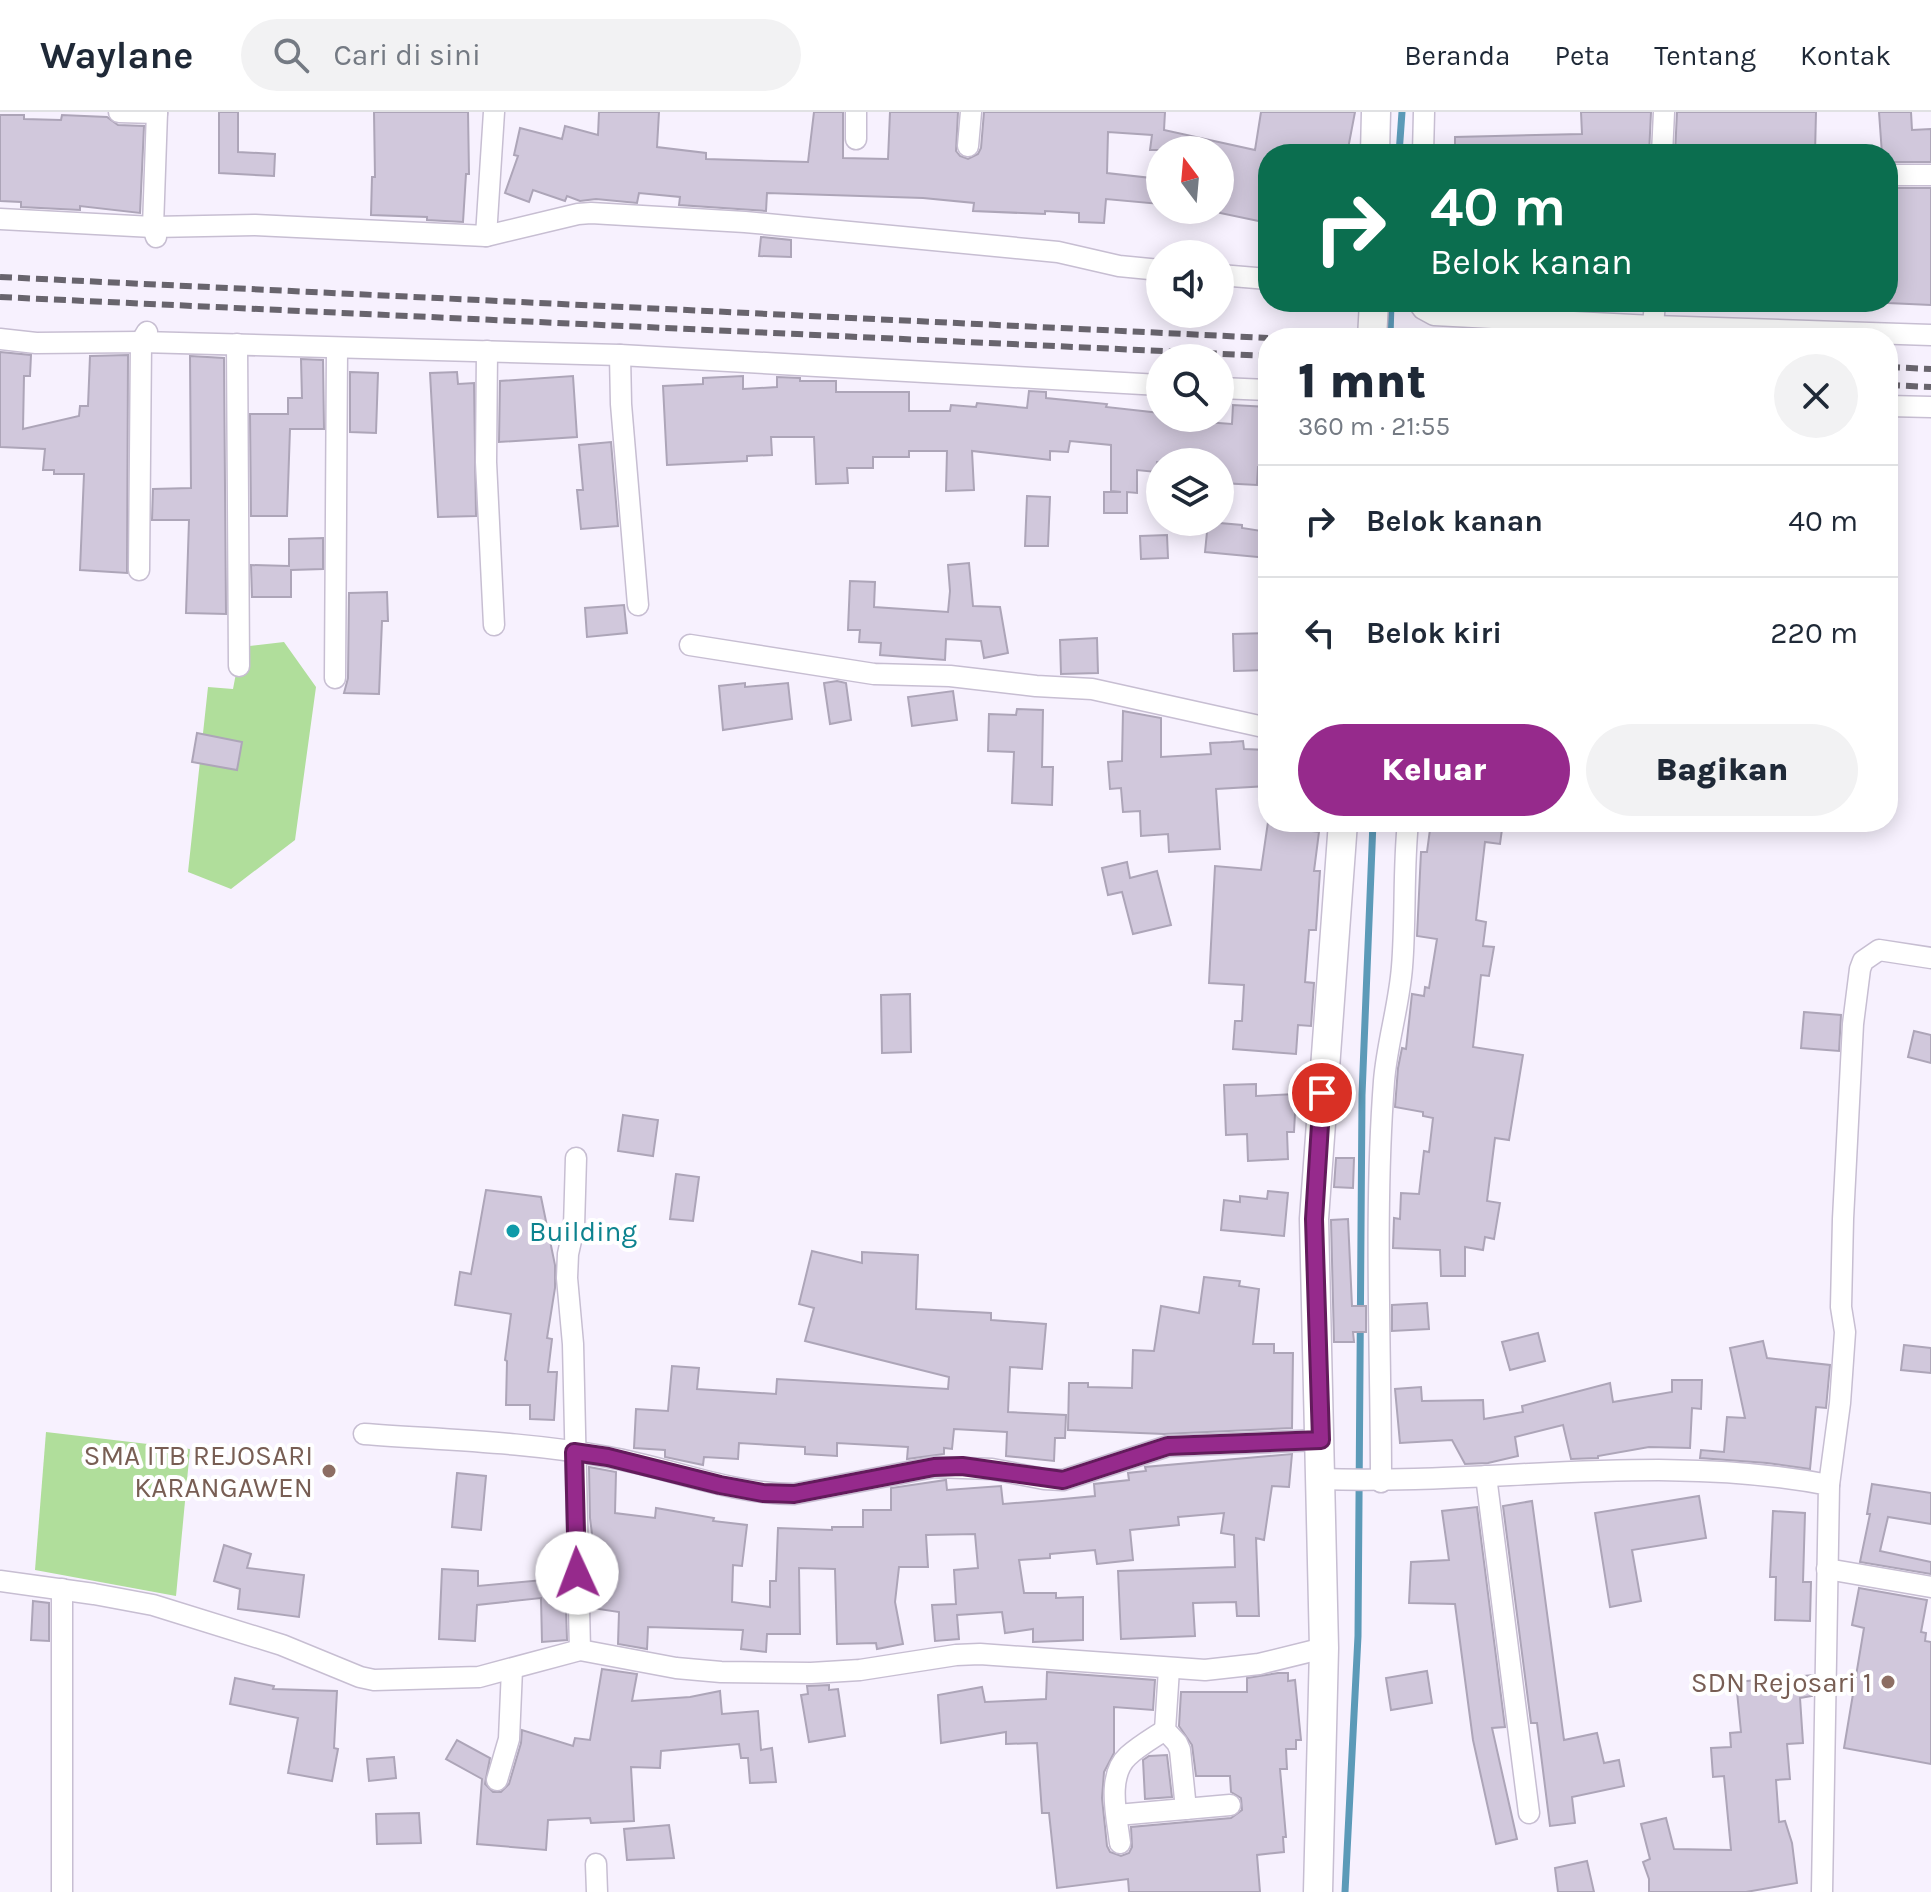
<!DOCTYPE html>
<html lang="id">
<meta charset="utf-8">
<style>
:root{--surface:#fff;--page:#f2f2f3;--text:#1f2937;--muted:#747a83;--line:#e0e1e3;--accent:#962a8c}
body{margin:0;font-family:Karla,sans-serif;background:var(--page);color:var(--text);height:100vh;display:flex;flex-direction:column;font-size:30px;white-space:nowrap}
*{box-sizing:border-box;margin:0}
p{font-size:26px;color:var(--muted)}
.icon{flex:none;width:44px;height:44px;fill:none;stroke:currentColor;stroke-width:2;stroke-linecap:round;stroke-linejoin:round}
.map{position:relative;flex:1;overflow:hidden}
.panel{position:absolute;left:1258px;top:216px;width:640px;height:504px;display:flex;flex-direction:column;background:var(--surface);border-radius:32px;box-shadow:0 4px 20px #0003}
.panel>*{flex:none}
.hud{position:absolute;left:1258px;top:32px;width:640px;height:168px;border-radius:32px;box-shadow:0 4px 20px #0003;background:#0b6e4f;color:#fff;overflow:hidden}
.needle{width:52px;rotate:344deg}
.buttons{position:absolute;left:1146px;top:24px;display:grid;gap:16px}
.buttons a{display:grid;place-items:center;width:88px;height:88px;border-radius:50%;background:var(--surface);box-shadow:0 4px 20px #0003;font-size:40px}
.pin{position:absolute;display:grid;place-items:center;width:68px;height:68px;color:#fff;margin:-34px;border:4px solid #fff;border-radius:50%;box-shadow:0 2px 8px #0007}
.me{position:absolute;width:88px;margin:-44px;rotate:358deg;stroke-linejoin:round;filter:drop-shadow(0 0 6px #0008)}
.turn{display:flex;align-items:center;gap:28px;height:168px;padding:0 40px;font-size:36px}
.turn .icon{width:104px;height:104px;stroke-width:2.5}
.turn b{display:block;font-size:56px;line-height:68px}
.round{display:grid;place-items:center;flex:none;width:84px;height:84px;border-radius:42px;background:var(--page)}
.summary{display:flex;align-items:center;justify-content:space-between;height:136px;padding:0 40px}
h1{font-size:48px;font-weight:800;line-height:60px}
.primary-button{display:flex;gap:16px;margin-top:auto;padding:16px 40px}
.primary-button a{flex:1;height:92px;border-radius:48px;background:var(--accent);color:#fff;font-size:32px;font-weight:800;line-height:92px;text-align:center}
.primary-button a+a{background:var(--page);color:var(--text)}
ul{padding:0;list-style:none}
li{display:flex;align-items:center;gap:24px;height:112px;padding:0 40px;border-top:2px solid var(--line)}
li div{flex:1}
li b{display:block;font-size:30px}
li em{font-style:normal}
header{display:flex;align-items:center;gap:48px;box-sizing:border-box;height:112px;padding:0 40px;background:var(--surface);border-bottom:2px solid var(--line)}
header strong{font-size:38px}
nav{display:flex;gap:44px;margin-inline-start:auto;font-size:28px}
.search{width:560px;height:72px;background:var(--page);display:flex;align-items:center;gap:20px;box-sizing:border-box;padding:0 28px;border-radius:44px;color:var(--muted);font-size:30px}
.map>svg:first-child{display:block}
.green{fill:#b0de9b}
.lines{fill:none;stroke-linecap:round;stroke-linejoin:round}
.stream{stroke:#5c9ab8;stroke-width:7}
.building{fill:#d1c8dc;stroke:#ada5b8;stroke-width:2}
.minor-casing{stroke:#c7bed2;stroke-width:23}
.secondary-casing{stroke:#c7bed2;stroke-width:31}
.minor{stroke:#fff;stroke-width:20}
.secondary{stroke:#fff;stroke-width:28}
.rail{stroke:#68646d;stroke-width:6;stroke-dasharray:12 6;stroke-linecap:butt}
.route-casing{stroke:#621b5b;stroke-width:20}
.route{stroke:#962a8c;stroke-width:14}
.culture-dot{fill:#0f9aa8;stroke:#fff;stroke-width:3}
.education-dot{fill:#8d6e63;stroke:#fff;stroke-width:3}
.labels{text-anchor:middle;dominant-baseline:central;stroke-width:8;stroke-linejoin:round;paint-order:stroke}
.culture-label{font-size:28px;fill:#0d838f;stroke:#fff;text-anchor:start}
.education-label{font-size:28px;fill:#785e54;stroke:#fff;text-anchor:end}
</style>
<header>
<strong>Waylane</strong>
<div class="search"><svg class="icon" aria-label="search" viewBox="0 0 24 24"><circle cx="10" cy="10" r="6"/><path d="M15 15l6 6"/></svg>Cari di sini</div>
<nav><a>Beranda</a><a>Peta</a><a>Tentang</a><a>Kontak</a></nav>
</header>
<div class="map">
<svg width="1931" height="1780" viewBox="0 0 1931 1780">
<rect width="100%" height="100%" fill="#f7f1fe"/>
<g class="green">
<path d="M284,530L316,575L295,728L231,777L188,760L208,575L233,577L241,535Z"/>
<path d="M46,1320L190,1337L176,1484L35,1458Z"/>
</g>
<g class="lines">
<g class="stream">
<path d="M1399,42L1402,0"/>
<path d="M1390,226L1391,190"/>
<path d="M1345,1780L1358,1524L1362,983L1373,710"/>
</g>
</g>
<g class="building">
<path d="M219,0H238V40L275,42L274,64L219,61Z"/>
<path d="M374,0H468L469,62H466L463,110L427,108V105L371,103L372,65H375Z"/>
<path d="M599,0H659L657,35L706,41V47L808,50L814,0H843V46L888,47L890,0H958L956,39L960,44L968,47L978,42L981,36L984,0H1165L1164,18L1255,38L1261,0H1355L1347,42H1268V111L1220,101V38H1150L1152,23L1108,20L1107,61L1160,67V92L1106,87L1104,111L1079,110V101L1045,99V102L973,99L974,91L923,86L767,81L766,99L679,93L680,85L639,81L637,91L596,87L580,89L567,84L565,89L533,78L529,90L505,81L518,44L514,43L520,16L562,27L565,14L598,23Z"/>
<path d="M1581,0H1651L1649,42H1455V25L1582,22Z"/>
<path d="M1677,0H1816L1815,42H1675Z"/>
<path d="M1879,0H1911L1912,18L1931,17V50H1888V42H1882Z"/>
<path d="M0,3H24V7L61,8L62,3L107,5L118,13L144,14L140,101L80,94V98L21,95V90L0,89Z"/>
<path d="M1888,76H1931V193L1888,191Z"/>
<path d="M761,125L791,128V145L759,144Z"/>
<path d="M0,240L31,243L30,264H24L23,317L79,304L80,294H88L90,244L128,243L127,461L80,458L84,362H54V358H43L45,337L0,335Z"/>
<path d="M190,244L224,246L226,502L186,501L189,408H152L153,377L191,376Z"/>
<path d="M301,247L323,248L324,317H290L287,404H251L250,302H288V286H302Z"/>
<path d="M350,260L378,261L376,321L350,320Z"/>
<path d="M457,260L458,272L474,271L476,404L438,405L430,261Z"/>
<path d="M573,264L577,325L499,330L500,269Z"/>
<path d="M743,264V277L777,275V265L800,266V269H836V280H909V299H950L951,293L976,295L977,291L1027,296L1029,279L1046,280V286L1107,292L1106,295L1160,301L1162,307L1232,312L1233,293L1268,295V356L1258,355L1257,373L1220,371V350H1157L1156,360L1137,358V381L1127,380V401H1104V380H1121L1111,379V333L1070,329L1068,340L1050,339V348L972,339L974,378L946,379L947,339H909V345H873V356H847L848,371L816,372L814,325H771L772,343L747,344V349L667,353L663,274L703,272V266Z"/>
<path d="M611,330L618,414L581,417L577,378H583L579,333Z"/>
<path d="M1027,384L1050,385L1048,434H1025Z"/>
<path d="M1208,410L1242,413V416L1268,420V446L1205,440Z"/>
<path d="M1167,423L1168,446L1141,447L1140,424Z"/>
<path d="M323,426V457L291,458V485H252L251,453L289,454V427Z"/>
<path d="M969,451L973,494L1000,495L1008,541L984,546L981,529L946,527L945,548L880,543L881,531L859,530L860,518H848L850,469L875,470L874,495L948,500L950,479L948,453Z"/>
<path d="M387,480L388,509H382L379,582L344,581L348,566L349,481Z"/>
<path d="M624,493L627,521L587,525L585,496Z"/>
<path d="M1268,521V558L1234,559L1233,522Z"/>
<path d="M1097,526L1098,561L1061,562L1060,528Z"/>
<path d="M837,569L846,571L851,608L830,612L824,571Z"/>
<path d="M745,571V575L788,571L792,607L723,618L719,574Z"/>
<path d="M953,579L957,608L912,614L908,585Z"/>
<path d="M1017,597L1043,598L1042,655H1053L1052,693L1012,691L1014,640L988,639L989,602L1016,603Z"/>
<path d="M1123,599L1161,606V645L1211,642L1210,631L1231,630L1243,629L1244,637L1268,638V674L1216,677L1220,737L1169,740L1168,722L1141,724L1140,699L1123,700L1121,676L1110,677L1108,650L1122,649Z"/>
<path d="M197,621L242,630L237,658L192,650Z"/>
<path d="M1268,710H1305L1304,718L1319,720L1314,759H1320L1316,818H1309L1305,870L1314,871L1311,914L1298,913L1296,942L1233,937L1235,909H1242L1244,873L1209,871L1215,754L1261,758Z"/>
<path d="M1431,710H1503L1500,732L1485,730L1476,808L1486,810L1483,834L1494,835L1489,864L1481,863L1473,935L1523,943L1509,1028L1495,1026L1487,1089L1500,1091L1494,1127L1485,1125L1483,1138L1465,1135V1164H1441L1440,1138L1393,1136L1394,1106L1400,1107L1401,1081L1419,1082L1424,1039L1429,1040L1433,1006L1423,1004V1000L1395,995L1398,956L1402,936L1406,937L1412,882L1424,884L1425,875L1429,876L1437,827L1417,824L1421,740H1427Z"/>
<path d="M1127,750L1130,766L1157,759L1171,813L1133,822L1122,780L1108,783L1102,756Z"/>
<path d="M910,882L911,940L882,941L881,883Z"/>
<path d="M1804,900L1841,903L1839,939L1801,936Z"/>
<path d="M1914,919L1931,923V951L1908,945Z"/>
<path d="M1256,972V984L1296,982L1294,1020H1287L1288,1047L1248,1049L1247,1022L1226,1023L1224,973Z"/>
<path d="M623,1003L658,1008L653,1044L618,1039Z"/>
<path d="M1336,1046H1354L1353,1076L1334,1075Z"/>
<path d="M676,1062L699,1065L693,1109L670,1107Z"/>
<path d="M486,1078L541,1085L555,1153V1176L547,1226L552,1227L548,1260H557L554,1308L530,1307V1293H506L507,1249L505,1248L511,1202L455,1193L460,1160L471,1162Z"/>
<path d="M1268,1079L1288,1081L1284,1124L1221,1118L1224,1088L1240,1090V1084L1267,1087Z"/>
<path d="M1348,1107L1352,1194H1366V1220H1353L1354,1230H1334L1331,1108Z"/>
<path d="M812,1139L862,1151V1140L918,1143L916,1197L991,1201V1208L1046,1212L1042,1257L1010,1255L1008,1300L1066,1303L1065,1326H1055L1054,1349L1006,1344L1007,1320L954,1317L952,1337L944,1336V1342L907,1347L908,1335L837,1331V1344L805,1342V1335L739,1331L738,1347L704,1345L703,1353L665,1345V1338L634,1336L636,1297L668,1299L672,1254L699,1256L697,1277L776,1282L777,1267L948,1277L949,1265L805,1229L814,1196L799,1192Z"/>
<path d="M1204,1165L1240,1169L1239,1174L1259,1177L1253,1232H1274V1241H1293L1292,1316L1164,1322L1068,1318L1069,1271H1088V1275L1132,1276L1133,1238L1154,1239L1161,1194L1199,1201Z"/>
<path d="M1427,1191L1429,1217L1392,1219V1193Z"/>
<path d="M1538,1221L1545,1249L1510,1258L1502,1230Z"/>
<path d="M1763,1229L1767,1246L1830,1253L1826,1296L1816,1295L1810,1357L1767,1351L1700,1346L1701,1338L1724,1340L1727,1305L1745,1306L1730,1236Z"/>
<path d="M1904,1233L1931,1236V1261L1901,1258Z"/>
<path d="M1672,1268H1702L1701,1297L1692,1296L1690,1336L1649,1335L1598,1344V1346L1571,1347L1563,1313L1515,1325L1518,1344L1488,1351L1465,1352L1452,1328L1400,1331L1395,1277L1421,1275L1422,1289L1483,1288L1484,1307L1523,1300L1522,1294L1610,1271L1613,1290L1672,1280Z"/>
<path d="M1292,1342L1289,1375L1272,1374L1264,1428L1256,1426L1259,1504H1237L1236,1490L1193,1491L1195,1524L1121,1527L1118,1459L1235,1455L1234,1423L1221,1421L1224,1401L1178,1405L1179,1413L1130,1418L1133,1448L1097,1452L1095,1438L1050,1442V1446L1019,1448L1024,1481H1056V1486L1083,1485V1528L1033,1530V1517L1005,1521L1002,1500L957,1503L959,1527L935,1529L932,1493L956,1492L954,1458L978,1456L975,1422L926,1423L928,1455H899L895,1490L903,1532L877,1537L876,1531L837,1532L835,1457L799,1456L800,1522H767L766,1540L741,1537L743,1518L648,1515L647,1537L618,1532L619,1500L592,1496L591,1463L597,1462L590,1406L589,1355L616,1360L615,1401L655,1406L656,1396L714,1406L713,1409L747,1413L742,1454L733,1453L732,1490L770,1495V1469H776L778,1416L832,1418V1415H863V1398H891V1376L946,1368L947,1378L1001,1374L1003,1392L1042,1389L1095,1384L1094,1372L1129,1368L1128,1361L1146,1359L1145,1355Z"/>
<path d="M457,1361L486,1364L481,1418L452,1415Z"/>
<path d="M1872,1372L1931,1381V1412L1888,1405L1880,1439L1931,1450V1462L1860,1450L1870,1402H1867Z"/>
<path d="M1699,1384L1706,1426L1632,1438L1641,1489L1610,1495L1595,1401Z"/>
<path d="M1532,1389L1564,1628L1597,1621L1604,1651L1619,1648L1624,1674L1572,1685L1575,1711L1550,1714L1537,1611H1531L1503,1394Z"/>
<path d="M1477,1395L1505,1615L1492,1616L1517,1727L1496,1732L1473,1628L1455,1492L1409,1491L1411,1450L1449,1448L1442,1399Z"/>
<path d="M1773,1399L1805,1401L1803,1470H1811L1810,1509L1775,1508L1776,1465H1770Z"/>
<path d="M224,1433L251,1442L247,1456L304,1463L299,1505L238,1497L240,1477L214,1469Z"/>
<path d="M442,1457L478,1459V1474L565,1466L567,1528L542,1530L541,1486L477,1493L475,1529L439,1527Z"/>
<path d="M1859,1476L1927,1488L1921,1520L1926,1521L1925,1529L1931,1530V1652L1844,1636L1864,1516L1852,1513Z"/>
<path d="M33,1489L49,1491V1529L31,1528Z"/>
<path d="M602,1557L637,1562L632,1589L690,1585L720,1579L722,1602L758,1599L761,1638L772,1636L776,1670L750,1671L748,1646H741L739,1632L661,1639L660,1656L631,1655L634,1709L591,1711L590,1706L548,1708L546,1738L477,1732L482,1667L446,1647L457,1628L490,1646L485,1672L493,1680H501L509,1672L521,1631L522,1618L573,1634L575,1626L590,1628Z"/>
<path d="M1427,1559L1432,1591L1391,1598L1386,1566Z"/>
<path d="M1047,1560L1155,1568L1153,1598L1114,1595V1641L1104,1660L1102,1686L1107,1734L1110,1740L1121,1744L1129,1741L1132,1735L1131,1715L1231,1706L1242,1698L1241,1686L1231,1680L1230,1664H1196L1192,1633L1179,1614L1181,1580H1247V1566L1278,1561H1288V1569L1295,1568L1301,1628H1296V1637H1286L1287,1657H1280L1286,1725H1283L1284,1740L1257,1743L1260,1780H1129L1128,1767L1057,1776L1049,1701H1042L1037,1631L1006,1632V1620L941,1631L938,1583L982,1575L985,1590L1046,1587Z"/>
<path d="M1813,1563L1812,1584L1800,1586L1803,1631L1787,1632L1790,1667L1776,1668L1779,1710L1785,1709L1792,1731L1797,1771L1746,1780H1649V1767L1643,1750L1650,1747L1641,1712L1666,1706L1674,1737L1731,1738L1724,1664L1713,1665L1711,1636L1731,1635L1730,1621L1741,1620L1736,1570Z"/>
<path d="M235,1566L274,1574L273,1577L337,1579L334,1636L338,1637L332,1669L288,1661L298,1606L230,1592Z"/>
<path d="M829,1573V1578L838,1577L845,1624L809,1630L801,1583L808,1582L807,1574Z"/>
<path d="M1167,1643L1172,1685L1145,1687L1143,1648L1149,1644Z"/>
<path d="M394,1645L396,1666L369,1669L367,1647Z"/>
<path d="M419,1701L421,1731L377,1732L376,1702Z"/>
<path d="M669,1713L674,1746L627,1748L624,1717Z"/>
<path d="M1587,1749L1594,1780H1558L1555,1756Z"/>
</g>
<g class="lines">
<g class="minor-casing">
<g id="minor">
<path d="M119,0L157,1"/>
<path d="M856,27V0"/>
<path d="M968,34L971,0"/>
<path d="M1423,42L1424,0"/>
<path d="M1662,42L1664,0"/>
<path d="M1888,63H1931"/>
<path d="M0,107L153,115L255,113L486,124L578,102L591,101L745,110L1058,140L1119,154L1160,158"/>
<path d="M486,124L494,0"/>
<path d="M156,125L153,115L157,0"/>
<path d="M1220,163L1268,167"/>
<path d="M1418,190L1423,197L1434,203L1653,214L1931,223"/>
<path d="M1653,214L1655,190"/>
<path d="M0,227L36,231L141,230L620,243L1160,273"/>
<path d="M237,232L239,554"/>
<path d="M487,239L486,350L494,513"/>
<path d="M620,243L621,292L638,493"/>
<path d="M1220,276L1268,278"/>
<path d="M1888,294L1931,295"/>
<path d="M139,458L141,230L147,220"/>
<path d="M690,533L874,562L950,564L1036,574L1092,577L1268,616"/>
<path d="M335,566L337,236"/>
<path d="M576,1046L574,1115L568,1142L567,1166L573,1232L580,1538"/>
<path d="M364,1322C445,1328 528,1330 608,1345C671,1356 729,1382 794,1382L934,1355L992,1357L1044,1367L1063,1368L1168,1334L1321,1328"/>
<path d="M1486,1364L1529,1701"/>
<path d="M1320,1367C1490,1373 1661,1340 1829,1373L1822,1780"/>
<path d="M1381,1370C1381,1236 1374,1102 1384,969C1387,931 1399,894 1402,855C1406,807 1403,758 1408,710"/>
<path d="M1829,1373L1840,1291L1845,1220L1841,1195L1843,1107L1853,912L1860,857L1863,849L1879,838L1931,846"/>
<path d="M1827,1457L1931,1475"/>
<path d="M0,1469L94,1482L153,1493L282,1533L360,1565L374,1568L479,1565L580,1538L676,1556L721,1560L811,1561L860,1558L956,1543L980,1542L1205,1558L1259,1552L1324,1536"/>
<path d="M62,1477V1780"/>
<path d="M1169,1557L1165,1618L1177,1631L1180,1638L1186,1697"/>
<path d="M497,1668L509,1627L512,1557"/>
<path d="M1117,1703L1230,1693"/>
<path d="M1120,1731C1117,1705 1106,1664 1128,1644C1139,1634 1153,1626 1165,1618"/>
<path d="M596,1752L597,1780"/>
</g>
</g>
<g class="secondary-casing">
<g id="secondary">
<path d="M1375,42L1376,0"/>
<path d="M1372,226L1374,190"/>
<path d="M1318,1780L1324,1536L1314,1107L1343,710"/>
</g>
</g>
<use href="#minor" class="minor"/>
<use href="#secondary" class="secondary"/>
<g class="rail">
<path d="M0,165L1268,226"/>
<path d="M0,185L1268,244"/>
<path d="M1888,255L1931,257"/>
<path d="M1888,273L1931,275"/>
</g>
</g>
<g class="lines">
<g class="route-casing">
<path id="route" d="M577,1461L574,1340L608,1345L720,1373L763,1381L794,1382L934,1355L962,1354L1063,1368L1168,1334L1321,1328L1314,1107L1322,981"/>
</g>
<use href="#route" class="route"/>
</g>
<circle class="culture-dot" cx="513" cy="1119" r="8"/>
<g class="education-dot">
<circle cx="329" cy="1359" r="8"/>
<circle cx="1888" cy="1570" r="8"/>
</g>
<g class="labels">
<g class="culture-label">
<text x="529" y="1119">Building</text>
</g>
<g class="education-label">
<text x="313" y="1343">SMA ITB REJOSARI<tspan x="313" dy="32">KARANGAWEN</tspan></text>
<text x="1872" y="1570">SDN Rejosari 1</text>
</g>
</g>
</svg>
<div class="buttons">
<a><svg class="needle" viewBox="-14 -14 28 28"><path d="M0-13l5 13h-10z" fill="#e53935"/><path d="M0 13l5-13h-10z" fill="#747a83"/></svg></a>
<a><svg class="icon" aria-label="sound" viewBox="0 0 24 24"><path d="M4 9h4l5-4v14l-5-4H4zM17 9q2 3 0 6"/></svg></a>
<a><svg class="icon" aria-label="search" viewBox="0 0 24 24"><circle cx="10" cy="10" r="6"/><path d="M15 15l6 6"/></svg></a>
<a><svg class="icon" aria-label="layers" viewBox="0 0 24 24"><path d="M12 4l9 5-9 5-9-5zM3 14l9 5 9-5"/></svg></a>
</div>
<div class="pin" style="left:1322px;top:981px;background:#d93025"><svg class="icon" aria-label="arrive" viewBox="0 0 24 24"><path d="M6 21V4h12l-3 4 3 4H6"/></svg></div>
<svg class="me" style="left:577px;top:1461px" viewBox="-20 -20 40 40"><circle r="19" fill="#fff"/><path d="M0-13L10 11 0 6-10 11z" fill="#962a8c"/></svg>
<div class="hud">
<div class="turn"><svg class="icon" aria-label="right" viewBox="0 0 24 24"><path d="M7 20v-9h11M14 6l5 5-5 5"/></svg><div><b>40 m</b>Belok kanan</div></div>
</div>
<section class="panel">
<div class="summary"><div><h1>1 mnt</h1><p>360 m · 21:55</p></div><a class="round"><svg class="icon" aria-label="close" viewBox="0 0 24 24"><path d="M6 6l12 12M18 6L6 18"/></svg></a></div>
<ul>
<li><svg class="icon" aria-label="right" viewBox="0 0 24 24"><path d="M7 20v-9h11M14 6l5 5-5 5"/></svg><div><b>Belok kanan</b></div><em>40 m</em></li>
<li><svg class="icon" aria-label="left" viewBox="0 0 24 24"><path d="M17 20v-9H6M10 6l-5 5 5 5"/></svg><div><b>Belok kiri</b></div><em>220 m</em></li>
</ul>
<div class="primary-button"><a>Keluar</a><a>Bagikan</a></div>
</section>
</div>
